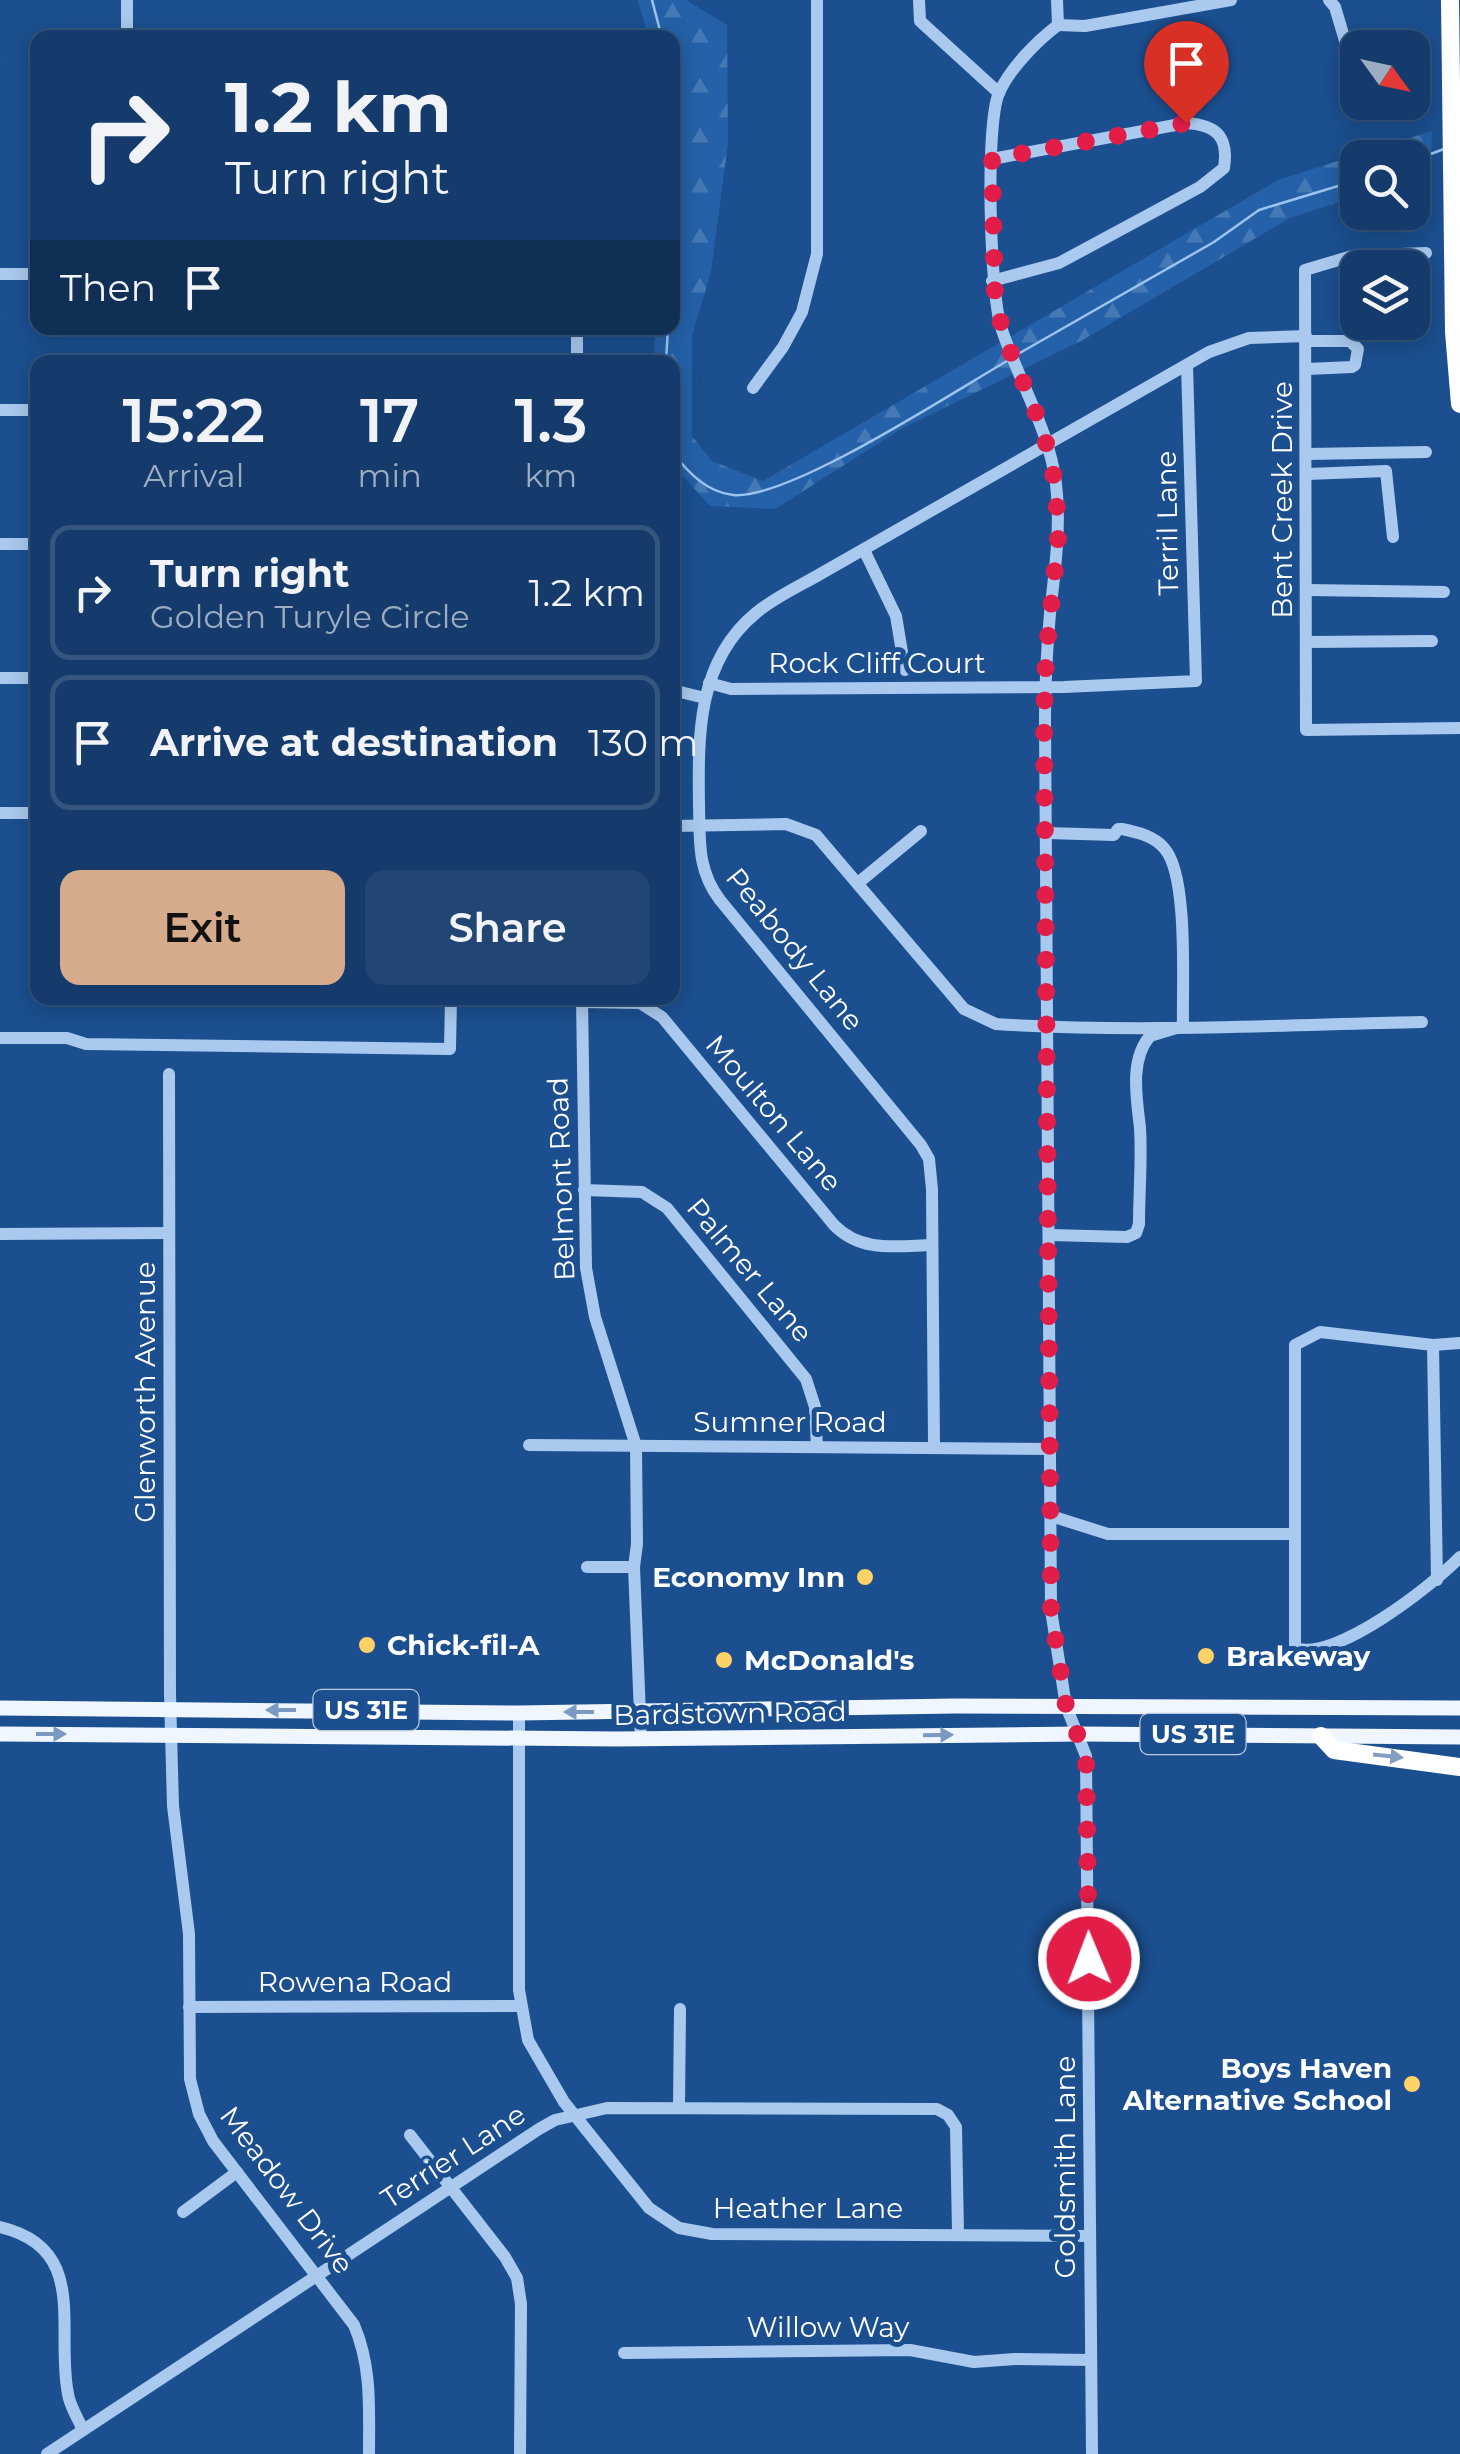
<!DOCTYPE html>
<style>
:root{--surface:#143b6b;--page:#214673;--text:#f1f3f6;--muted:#9dadc1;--line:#33557e;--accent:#d6ab8b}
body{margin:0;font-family:Montserrat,sans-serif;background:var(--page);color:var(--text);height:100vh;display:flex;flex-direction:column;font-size:38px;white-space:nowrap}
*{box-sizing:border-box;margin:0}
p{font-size:32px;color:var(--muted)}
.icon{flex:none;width:55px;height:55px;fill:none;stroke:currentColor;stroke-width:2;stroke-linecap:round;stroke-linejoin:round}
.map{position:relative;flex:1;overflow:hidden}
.drawer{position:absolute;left:30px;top:355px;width:650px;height:650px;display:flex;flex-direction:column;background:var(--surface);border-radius:20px;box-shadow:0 5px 25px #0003,0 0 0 2px var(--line)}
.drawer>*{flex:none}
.guide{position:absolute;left:30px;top:30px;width:650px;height:305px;border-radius:20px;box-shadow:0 5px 25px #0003,0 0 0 2px var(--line);background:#143b6b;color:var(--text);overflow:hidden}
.needle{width:65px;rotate:123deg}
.fabs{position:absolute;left:1340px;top:30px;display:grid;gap:20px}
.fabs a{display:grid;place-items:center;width:90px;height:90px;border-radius:20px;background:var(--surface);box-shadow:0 5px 25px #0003,0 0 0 2px var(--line);font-size:50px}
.pin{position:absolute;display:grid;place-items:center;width:85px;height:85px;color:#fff;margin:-102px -42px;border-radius:50% 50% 50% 0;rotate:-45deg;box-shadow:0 0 10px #0007}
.pin .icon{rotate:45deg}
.me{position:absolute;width:110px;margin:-55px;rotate:359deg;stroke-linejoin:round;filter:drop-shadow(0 0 8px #0008)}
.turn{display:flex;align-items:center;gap:35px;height:210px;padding:0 30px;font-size:45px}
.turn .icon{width:130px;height:130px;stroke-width:2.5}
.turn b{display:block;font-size:70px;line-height:85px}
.then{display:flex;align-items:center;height:95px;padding:0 30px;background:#0003;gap:20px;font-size:38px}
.eta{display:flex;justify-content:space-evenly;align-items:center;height:170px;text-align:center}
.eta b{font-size:60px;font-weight:600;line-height:70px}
.cta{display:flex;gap:20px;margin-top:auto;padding:20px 30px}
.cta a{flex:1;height:115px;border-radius:20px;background:var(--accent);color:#111;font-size:40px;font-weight:600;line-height:115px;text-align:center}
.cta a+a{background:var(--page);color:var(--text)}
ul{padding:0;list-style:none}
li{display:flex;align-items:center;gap:30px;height:135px;margin:0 20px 15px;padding:0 10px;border:5px solid var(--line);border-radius:20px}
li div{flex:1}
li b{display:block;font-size:38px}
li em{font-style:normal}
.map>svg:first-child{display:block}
.forest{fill:url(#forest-firs)}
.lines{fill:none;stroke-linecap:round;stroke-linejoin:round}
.stream{stroke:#9cc4f0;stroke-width:2.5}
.minor{stroke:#a9c9ee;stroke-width:12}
.major{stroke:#f0f6ff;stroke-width:15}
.highway{stroke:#fff;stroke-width:18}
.oneway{fill:#7b9ac1}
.oneway2{fill:#829ec1}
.route{stroke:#e11d48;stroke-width:18;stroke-dasharray:0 32.4}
.poi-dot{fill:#ffd166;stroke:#1b4f8f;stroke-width:4}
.labels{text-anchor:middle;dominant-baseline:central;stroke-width:10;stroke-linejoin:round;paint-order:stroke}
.shield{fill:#1b4f8f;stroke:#bbcadd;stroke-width:2.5}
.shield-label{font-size:25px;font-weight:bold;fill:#fff}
.street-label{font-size:28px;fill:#fff;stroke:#1b4f8f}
.poi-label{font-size:28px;font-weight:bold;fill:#fff;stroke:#1b4f8f;text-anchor:start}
</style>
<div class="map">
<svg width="1460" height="2454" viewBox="0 0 1460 2454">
<defs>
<pattern id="forest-firs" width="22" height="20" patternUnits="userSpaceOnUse" patternTransform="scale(2.5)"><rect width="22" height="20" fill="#2461a8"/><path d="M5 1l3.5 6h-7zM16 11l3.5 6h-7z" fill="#4579b5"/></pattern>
</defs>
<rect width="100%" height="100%" fill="#1b4f8f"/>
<path class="forest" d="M638,0H686L727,25L728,143L711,272L692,336V436L712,461L763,481L1278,180L1432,131L1431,173L1413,179L1412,158H1358L1357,196L1290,218L1081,341L901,429L775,509L710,506L673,465L672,362H654L655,328H672V38L648,37Z"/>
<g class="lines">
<g class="stream">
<path d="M652,0L662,38"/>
<path d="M672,76L677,92L672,290"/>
<path d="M1412,161L1444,149"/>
<path d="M1018,354L1214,242L1259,210L1358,180"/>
<path d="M666,362L668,328"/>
<path d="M672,452C688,472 706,492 733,495C789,500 953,392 1007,361"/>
</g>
<g class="minor">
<path d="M919,0L920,21L999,93"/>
<path d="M1057,0L1058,25C1037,41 1010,68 999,93C985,124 990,292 1001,327C1018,380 1049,428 1056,484C1061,527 1055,570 1050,613C1047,648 1045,683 1045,719L1051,1610L1066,1706L1086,1756L1092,2454"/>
<path d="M1329,0L1335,7L1346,44"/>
<path d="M1058,25L1085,26L1231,0"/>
<path d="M127,38V0"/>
<path d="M992,159L1186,123C1216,125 1229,136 1224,168L1200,187L1059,263L992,281"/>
<path d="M1426,253L1352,256L1305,270L1306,730L1460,728"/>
<path d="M0,274H38"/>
<path d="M1307,341H1350L1358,349L1355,365L1352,367L1307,369"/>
<path d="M577,362V328"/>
<path d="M753,388L783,347L802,312L817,254V0"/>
<path d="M0,410H38"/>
<path d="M1307,454L1426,452"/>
<path d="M1307,474L1386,471L1393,537"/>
<path d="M0,544H38"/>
<path d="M864,550L896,616L905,670"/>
<path d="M1307,590L1444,592"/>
<path d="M1307,642L1432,641"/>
<path d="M0,678H38"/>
<path d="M709,683L731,689L1064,687L1196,681L1187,365"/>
<path d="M672,690L705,698"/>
<path d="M0,813H38"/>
<path d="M672,826L786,824L816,835L964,1009L996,1024C1137,1033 1280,1025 1422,1022"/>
<path d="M1047,833L1114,835L1118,829H1122C1137,832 1154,836 1164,848C1189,875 1182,987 1183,1026L1150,1036C1129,1060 1137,1100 1140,1128C1142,1159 1139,1192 1139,1224L1136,1233L1127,1237L1050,1235"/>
<path d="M858,883L921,831"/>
<path d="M582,998L586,1268L595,1317L636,1446L637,1544L634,1567L641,1739"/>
<path d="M582,1002L640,1003L662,1017L834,1225C861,1253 897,1246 932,1245"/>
<path d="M0,1038H67L86,1044L450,1049L451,998"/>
<path d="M169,1074L170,1695L173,1806L189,1934L190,2079L199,2114L213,2141L354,2325C372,2367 369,2409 369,2454"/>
<path d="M584,1190L642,1192L667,1208L806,1379L815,1407L817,1447"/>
<path d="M0,1234L169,1233"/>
<path d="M1460,1343L1433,1345L1320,1332L1295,1345V1648C1335,1662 1432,1586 1460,1557"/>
<path d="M1433,1345L1437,1580"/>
<path d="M529,1445L1051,1449"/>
<path d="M934,1447L932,1189L929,1159L921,1145L720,900C697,870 700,841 699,805C698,736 697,661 756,613C775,597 800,586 822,573L1209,352L1249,338L1306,336"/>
<path d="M1051,1516L1108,1534H1295"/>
<path d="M587,1567H634"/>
<path d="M519,1713V1990L528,2040L564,2102L649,2208L679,2228L712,2234L1090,2236"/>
<path d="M189,2007L520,2006"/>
<path d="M679,2107L680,2009"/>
<path d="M410,2135L505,2257L517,2278L521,2304L520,2454"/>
<path d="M183,2212L237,2172"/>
<path d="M0,2227C90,2248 55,2329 68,2394C70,2407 78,2418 83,2430"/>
<path d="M624,2353L910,2350L974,2362L1015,2359L1091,2360"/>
<path d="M47,2454L539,2129L555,2120L607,2108L937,2109L948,2115L956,2127L958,2233"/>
</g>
<g class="major">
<path d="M0,1708L519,1713L955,1706L1460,1708"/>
<path d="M0,1734L616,1739L1079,1734L1460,1737"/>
</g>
<g class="highway">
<path d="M1450,0L1454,332L1460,404"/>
<path d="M1321,1736L1334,1750L1460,1767"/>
</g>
</g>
<defs><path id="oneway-solid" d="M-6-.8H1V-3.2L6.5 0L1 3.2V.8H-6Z" transform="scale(2.5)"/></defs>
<g class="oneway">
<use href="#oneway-solid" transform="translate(281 1710) rotate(-180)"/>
<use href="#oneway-solid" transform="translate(579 1712) rotate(180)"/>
<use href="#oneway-solid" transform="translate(51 1734)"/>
<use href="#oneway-solid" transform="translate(938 1735) rotate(-1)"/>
</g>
<use class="oneway2" href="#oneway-solid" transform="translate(1388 1756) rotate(6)"/>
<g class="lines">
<path class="route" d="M1089,1959L1086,1756L1066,1706L1051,1610L1044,719L1046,656L1058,540L1056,486L1043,430L1006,341L995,302L992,159L1186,123"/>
</g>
<g class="poi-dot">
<circle cx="865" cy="1577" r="10"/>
<circle cx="367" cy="1645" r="10"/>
<circle cx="1206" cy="1656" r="10"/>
<circle cx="724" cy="1660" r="10"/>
<circle cx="1412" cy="2084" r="10"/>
</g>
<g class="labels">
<g class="shield">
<rect x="313.5" y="1690" width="105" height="40" rx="8"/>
<rect x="1140.5" y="1714" width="105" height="40" rx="8"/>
</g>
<g class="shield-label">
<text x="366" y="1710">US 31E</text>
<text x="1193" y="1734">US 31E</text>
</g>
<g class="street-label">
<text transform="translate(1282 500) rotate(-90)">Bent Creek Drive</text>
<text transform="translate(1167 523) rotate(-91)">Terril Lane</text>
<text x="877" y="663">Rock Cliff Court</text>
<text transform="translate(795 949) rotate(51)">Peabody Lane</text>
<text transform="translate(774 1113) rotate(50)">Moulton Lane</text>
<text transform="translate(561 1179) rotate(-92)">Belmont Road</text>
<text transform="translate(750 1270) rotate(50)">Palmer Lane</text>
<text transform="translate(145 1392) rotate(-90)">Glenworth Avenue</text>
<text x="790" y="1422">Sumner Road</text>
<text transform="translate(730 1713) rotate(-1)">Bardstown Road</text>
<text x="355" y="1982">Rowena Road</text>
<text transform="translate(453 2156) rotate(-33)">Terrier Lane</text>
<text transform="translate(1065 2167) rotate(-90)">Goldsmith Lane</text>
<text transform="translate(287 2190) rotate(53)">Meadow Drive</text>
<text x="808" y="2208">Heather Lane</text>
<text x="828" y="2327">Willow Way</text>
</g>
<g class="poi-label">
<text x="845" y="1577" text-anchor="end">Economy Inn</text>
<text x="387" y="1645">Chick-fil-A</text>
<text x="1226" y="1656">Brakeway</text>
<text x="744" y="1660">McDonald's</text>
<text x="1392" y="2068" text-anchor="end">Boys Haven<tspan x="1392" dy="32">Alternative School</tspan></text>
</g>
</g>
</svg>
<div class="fabs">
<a><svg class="needle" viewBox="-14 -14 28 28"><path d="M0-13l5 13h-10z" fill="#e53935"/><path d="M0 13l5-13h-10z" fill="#9dadc1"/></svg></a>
<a><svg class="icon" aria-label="search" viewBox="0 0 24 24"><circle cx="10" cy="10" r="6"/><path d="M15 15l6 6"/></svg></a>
<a><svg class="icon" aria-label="layers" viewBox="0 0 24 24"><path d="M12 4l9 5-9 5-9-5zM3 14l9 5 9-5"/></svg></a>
</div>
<div class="pin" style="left:1186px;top:123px;background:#d93025"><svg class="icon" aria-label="arrive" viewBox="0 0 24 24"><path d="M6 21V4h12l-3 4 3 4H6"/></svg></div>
<svg class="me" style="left:1089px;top:1959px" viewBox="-20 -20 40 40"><circle r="17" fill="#e11d48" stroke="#fff" stroke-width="3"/><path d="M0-11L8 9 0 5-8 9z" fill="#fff"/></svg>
<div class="guide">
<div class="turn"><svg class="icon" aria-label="right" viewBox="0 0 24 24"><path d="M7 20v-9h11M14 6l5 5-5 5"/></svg><div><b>1.2 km</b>Turn right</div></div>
<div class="then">Then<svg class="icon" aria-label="arrive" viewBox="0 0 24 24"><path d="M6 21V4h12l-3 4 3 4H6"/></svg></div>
</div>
<section class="drawer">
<div class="eta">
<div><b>15:22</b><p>Arrival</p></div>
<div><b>17</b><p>min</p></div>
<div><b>1.3</b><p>km</p></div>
</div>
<ul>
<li><svg class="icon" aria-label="right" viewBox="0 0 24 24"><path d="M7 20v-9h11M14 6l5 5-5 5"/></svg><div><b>Turn right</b><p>Golden Turyle Circle</p></div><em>1.2 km</em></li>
<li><svg class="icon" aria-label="arrive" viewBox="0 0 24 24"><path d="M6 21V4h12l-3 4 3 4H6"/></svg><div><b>Arrive at destination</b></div><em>130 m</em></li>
</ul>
<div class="cta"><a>Exit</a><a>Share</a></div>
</section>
</div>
